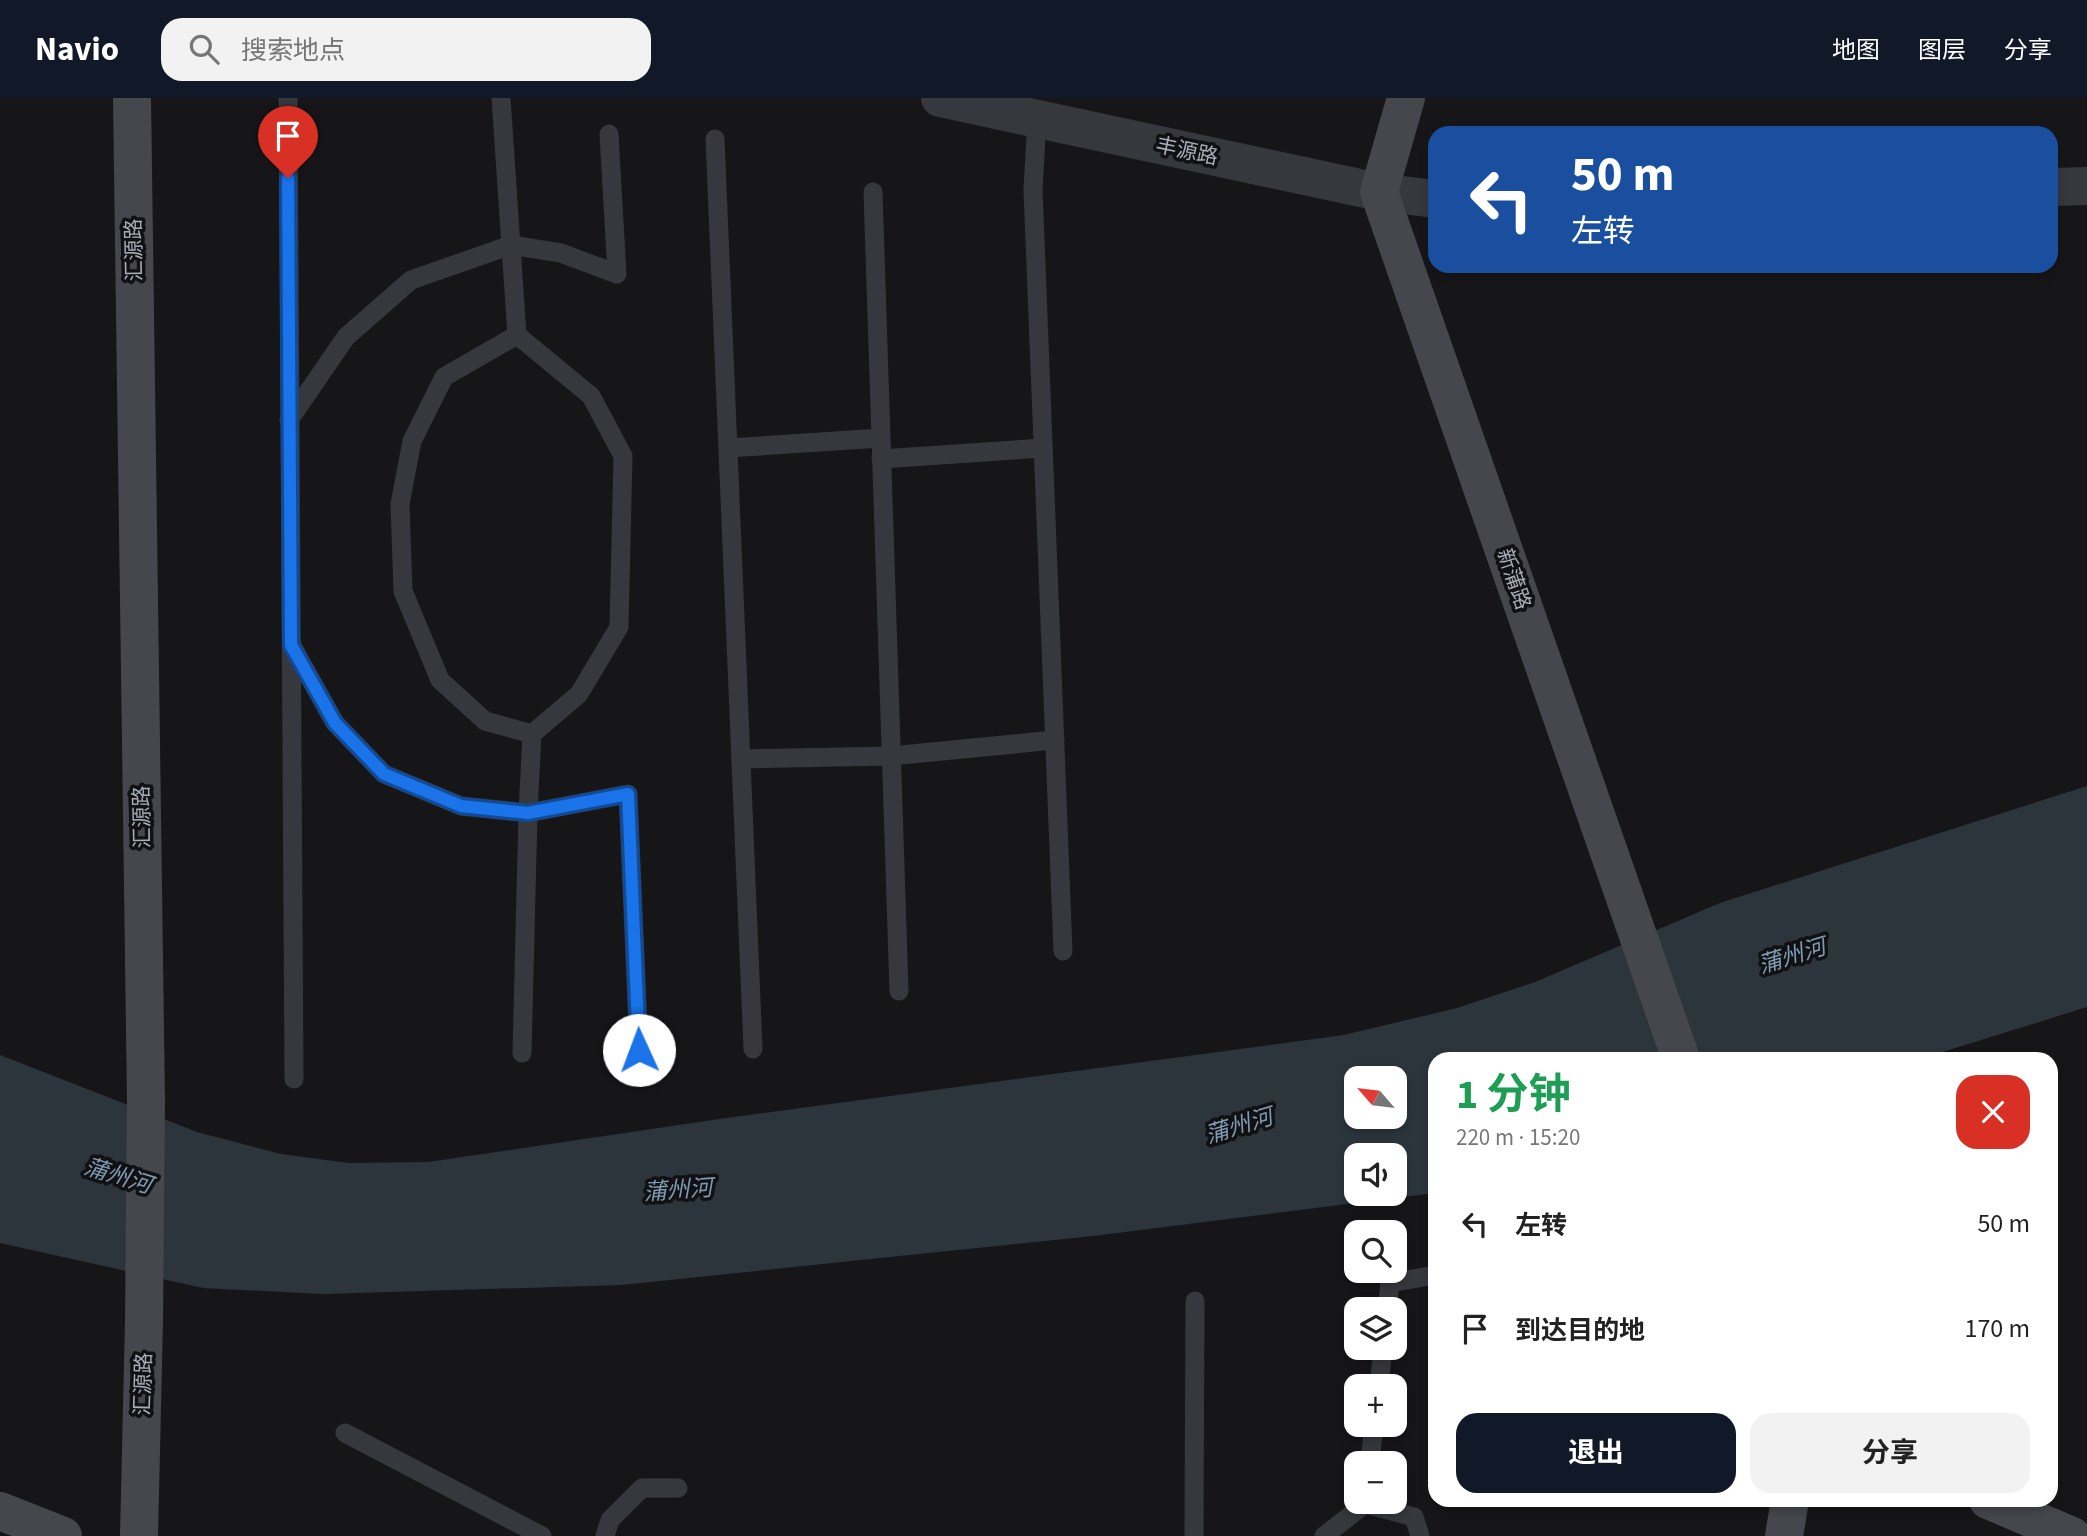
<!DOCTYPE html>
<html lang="zh">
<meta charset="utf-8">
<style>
:root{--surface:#fff;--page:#f2f2f2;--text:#222;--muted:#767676;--accent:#111827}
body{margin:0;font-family:"Source Sans 3","Noto Sans SC",sans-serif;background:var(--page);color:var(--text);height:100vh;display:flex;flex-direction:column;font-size:26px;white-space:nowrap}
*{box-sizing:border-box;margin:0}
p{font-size:23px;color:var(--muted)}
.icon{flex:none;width:38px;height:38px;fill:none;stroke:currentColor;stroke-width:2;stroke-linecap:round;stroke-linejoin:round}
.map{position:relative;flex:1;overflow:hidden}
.sheet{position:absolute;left:1428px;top:954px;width:630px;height:455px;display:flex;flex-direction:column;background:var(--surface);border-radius:21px;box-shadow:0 4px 10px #0003}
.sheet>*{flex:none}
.guide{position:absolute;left:1428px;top:28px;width:630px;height:147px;border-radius:21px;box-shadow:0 4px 10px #0003;background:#1a4fa0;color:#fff;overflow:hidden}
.needle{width:46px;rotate:298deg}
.controls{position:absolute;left:1344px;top:968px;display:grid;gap:14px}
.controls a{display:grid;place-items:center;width:63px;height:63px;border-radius:14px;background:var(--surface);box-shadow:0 4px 10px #0003;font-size:35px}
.pin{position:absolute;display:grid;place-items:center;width:60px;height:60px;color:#fff;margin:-72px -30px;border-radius:50% 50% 50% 0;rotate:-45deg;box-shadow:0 0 7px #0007}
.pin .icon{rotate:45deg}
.me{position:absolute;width:77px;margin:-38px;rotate:358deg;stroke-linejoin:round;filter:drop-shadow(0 0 5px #0008)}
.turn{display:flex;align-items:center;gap:24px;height:147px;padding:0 28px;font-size:32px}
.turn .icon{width:91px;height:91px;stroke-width:2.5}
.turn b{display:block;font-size:49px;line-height:60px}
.round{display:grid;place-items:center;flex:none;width:74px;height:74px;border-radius:21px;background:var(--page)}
.summary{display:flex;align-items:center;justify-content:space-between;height:119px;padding:0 28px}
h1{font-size:42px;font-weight:700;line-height:52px;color:#1e9e55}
.cta{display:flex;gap:14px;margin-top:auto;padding:14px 28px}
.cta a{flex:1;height:80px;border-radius:21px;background:var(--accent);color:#fff;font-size:28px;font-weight:700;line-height:80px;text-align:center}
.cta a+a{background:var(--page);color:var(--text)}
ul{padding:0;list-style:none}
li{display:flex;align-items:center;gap:21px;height:105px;padding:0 28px}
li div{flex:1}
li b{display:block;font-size:26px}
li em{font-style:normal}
header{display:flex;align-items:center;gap:42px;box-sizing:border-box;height:98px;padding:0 35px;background:var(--accent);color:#fff}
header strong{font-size:33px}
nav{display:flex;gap:38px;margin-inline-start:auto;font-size:24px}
.search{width:490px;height:63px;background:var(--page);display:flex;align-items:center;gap:18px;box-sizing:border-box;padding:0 24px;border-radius:21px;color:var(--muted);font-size:26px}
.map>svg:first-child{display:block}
.water{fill:#2c353c;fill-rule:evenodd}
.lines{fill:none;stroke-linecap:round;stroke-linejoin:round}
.lane{stroke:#37383d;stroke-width:19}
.street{stroke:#37383d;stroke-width:38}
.secondary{stroke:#45474d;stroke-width:38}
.route-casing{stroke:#114b97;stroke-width:18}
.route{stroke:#1a73e8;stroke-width:12}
.labels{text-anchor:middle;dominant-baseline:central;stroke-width:7;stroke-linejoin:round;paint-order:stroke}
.street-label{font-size:21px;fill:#a8adb8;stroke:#111113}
.water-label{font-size:23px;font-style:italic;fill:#7f9bb3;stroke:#111113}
</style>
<header>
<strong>Navio</strong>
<div class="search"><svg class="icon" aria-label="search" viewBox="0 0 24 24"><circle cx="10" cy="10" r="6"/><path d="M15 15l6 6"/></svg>搜索地点</div>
<nav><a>地图</a><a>图层</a><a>分享</a></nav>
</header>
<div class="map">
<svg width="2087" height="1438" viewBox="0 0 2087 1438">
<rect width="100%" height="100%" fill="#161618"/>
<path class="water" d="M2087,688V909L1920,961H1435V1095L1093,1138L621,1187L324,1196L203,1190L0,1145V957L197,1034L281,1056L349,1065L428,1064L726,1020L1344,937L1457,910L1535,884L1720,805ZM1356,980H1395V1018H1356ZM1356,1057H1395V1096H1356Z"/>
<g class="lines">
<g class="lane">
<path d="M288,0L294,981"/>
<path d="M501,0L517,237L591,298L623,358L619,529L579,596L532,636L528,715L522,955"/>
<path d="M1037,21L1033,91L1063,853"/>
<path d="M715,41L753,951"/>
<path d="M873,94L899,893"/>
<path d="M517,237L444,279L412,343L400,406L403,493L440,582L485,623L532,636"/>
<path d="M289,322L346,239L411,182L511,147L561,155L617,176L609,36"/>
<path d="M728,350L881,340"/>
<path d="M881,361L1043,350"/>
<path d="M292,548L335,625L384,676L461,708L528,715L628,696L639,952"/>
<path d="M741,661L891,658L1055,642"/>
<path d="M1387,1211L1390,1185L1435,1177"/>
<path d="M1379,1288L1383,1250"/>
<path d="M345,1335L542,1438"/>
<path d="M1370,1365L1374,1326"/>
<path d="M605,1438L610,1422L642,1390H678"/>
<path d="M1194,1438L1195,1203"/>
<path d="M1324,1438L1365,1406L1414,1419L1420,1438"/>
</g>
<g class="street">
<path d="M940,0L1379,94L1435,101"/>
<path d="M2051,89L2087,88"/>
</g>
<g class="secondary">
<path d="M132,0L146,1004L144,1223L139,1438"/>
<path d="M1406,0L1379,94L1681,961"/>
<path d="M1988,1402L2072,1438"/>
<path d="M0,1413L63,1438"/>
<path d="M1784,1438L1790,1402"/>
</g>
</g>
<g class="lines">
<g class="route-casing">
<path id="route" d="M288,80L291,547L335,625L384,676L461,708L528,715L628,696L639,952"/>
</g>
<use href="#route" class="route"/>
</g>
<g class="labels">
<g class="street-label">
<text transform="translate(1187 53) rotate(12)">丰源路</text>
<text transform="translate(134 152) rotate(-91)">汇源路</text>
<text transform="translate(1514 481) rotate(71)">新蒲路</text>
<text transform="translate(142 719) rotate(-91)">汇源路</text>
<text transform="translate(143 1286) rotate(-88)">汇源路</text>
</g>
<g class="water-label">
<text transform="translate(1792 858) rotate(-17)">蒲州河</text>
<text transform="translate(1239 1028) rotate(-17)">蒲州河</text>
<text transform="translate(118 1078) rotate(17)">蒲州河</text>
<text transform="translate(678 1092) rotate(-4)">蒲州河</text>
</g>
</g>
</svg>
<div class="controls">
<a><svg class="needle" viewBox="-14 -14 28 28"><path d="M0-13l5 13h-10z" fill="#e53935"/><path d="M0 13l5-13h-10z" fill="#767676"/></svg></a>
<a><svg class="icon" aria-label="sound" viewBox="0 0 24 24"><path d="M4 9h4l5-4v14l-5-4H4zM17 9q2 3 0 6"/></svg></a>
<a><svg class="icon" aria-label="search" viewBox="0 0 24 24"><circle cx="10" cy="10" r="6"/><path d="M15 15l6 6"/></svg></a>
<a><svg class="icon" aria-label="layers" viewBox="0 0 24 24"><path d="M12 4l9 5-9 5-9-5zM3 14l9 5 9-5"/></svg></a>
<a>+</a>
<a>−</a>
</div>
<div class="pin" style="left:288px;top:80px;background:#d93025"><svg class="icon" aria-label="arrive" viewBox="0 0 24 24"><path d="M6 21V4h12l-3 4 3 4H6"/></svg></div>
<svg class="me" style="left:639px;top:952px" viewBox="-20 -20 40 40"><circle r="19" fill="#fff"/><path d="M0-13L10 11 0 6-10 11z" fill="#1a73e8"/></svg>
<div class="guide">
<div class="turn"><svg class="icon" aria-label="left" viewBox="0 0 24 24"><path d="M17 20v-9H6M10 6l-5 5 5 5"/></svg><div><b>50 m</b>左转</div></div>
</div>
<section class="sheet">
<div class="summary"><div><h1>1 分钟</h1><p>220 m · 15:20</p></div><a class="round" style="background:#d93025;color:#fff"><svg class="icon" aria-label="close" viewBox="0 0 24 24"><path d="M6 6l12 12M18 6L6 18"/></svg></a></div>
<ul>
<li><svg class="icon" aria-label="left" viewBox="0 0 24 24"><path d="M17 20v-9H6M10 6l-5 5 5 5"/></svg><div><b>左转</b></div><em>50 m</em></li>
<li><svg class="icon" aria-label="arrive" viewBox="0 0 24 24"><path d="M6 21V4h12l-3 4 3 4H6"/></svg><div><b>到达目的地</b></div><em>170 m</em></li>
</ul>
<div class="cta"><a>退出</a><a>分享</a></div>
</section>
</div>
